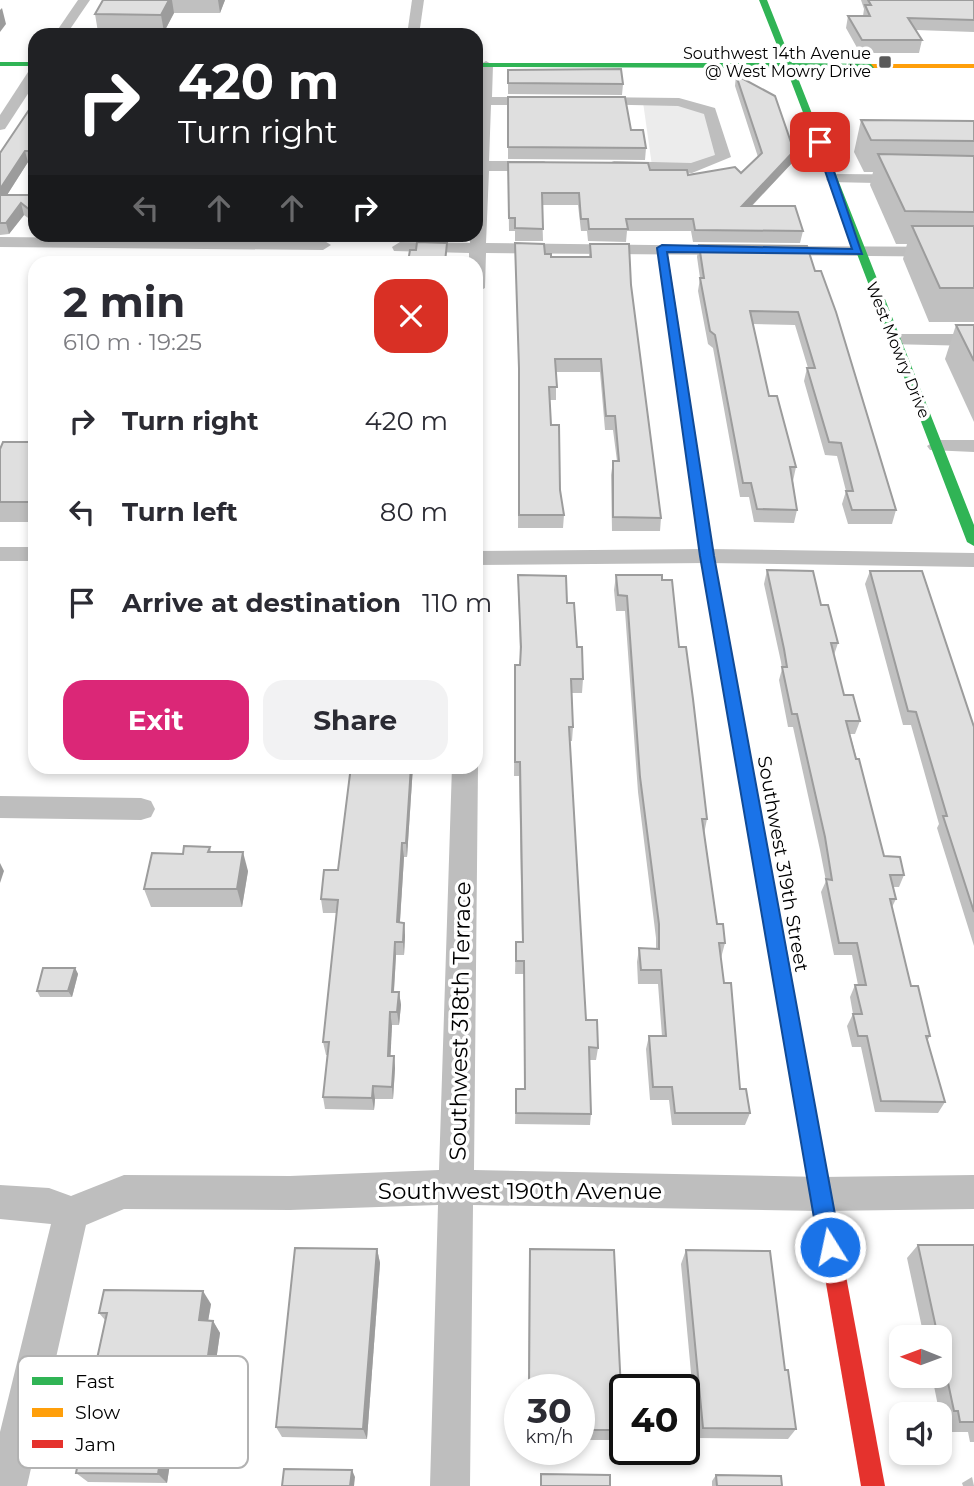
<!DOCTYPE html>
<meta charset="utf-8">
<style>
:root{--surface:#fff;--page:#f2f2f3;--text:#2b2b33;--muted:#7c7c81;--accent:#db2777}
body{margin:0;font-family:Montserrat,sans-serif;background:var(--page);color:var(--text);height:100vh;display:flex;flex-direction:column;font-size:26px;white-space:nowrap}
*{box-sizing:border-box;margin:0}
p{font-size:23px;color:var(--muted)}
.icon{flex:none;width:38px;height:38px;fill:none;stroke:currentColor;stroke-width:2;stroke-linecap:round;stroke-linejoin:round}
.map{position:relative;flex:1;overflow:hidden}
.panel{position:absolute;left:28px;top:256px;width:455px;height:518px;display:flex;flex-direction:column;background:var(--surface);border-radius:21px;box-shadow:0 4px 10px #0003}
.panel>*{flex:none}
.banner{position:absolute;left:28px;top:28px;width:455px;height:214px;border-radius:21px;box-shadow:0 4px 10px #0003;background:#202124;color:#fff;overflow:hidden}
.needle{width:46px;rotate:271deg}
.buttons{position:absolute;left:889px;top:1325px;display:grid;gap:14px}
.buttons a{display:grid;place-items:center;width:63px;height:63px;border-radius:14px;background:var(--surface);box-shadow:0 4px 10px #0003;font-size:35px}
.speed{position:absolute;left:504px;top:1374px;display:flex;gap:14px;font-size:35px;font-weight:700;text-align:center}
.speed>*{display:grid;place-content:center;width:91px;height:91px;border-radius:50%;background:var(--surface);box-shadow:0 4px 10px #0003;line-height:1}
.speed small{font-size:18px;font-weight:400}
.speed .limit{border:4px solid #111;border-radius:10px;background:#fff;color:#111}
.pin{position:absolute;display:grid;place-items:center;width:60px;height:60px;color:#fff;margin:-30px;border-radius:14px;box-shadow:0 4px 10px #0006}
.me{position:absolute;width:77px;margin:-38px;rotate:350deg;stroke-linejoin:round;filter:drop-shadow(0 0 5px #0008)}
.turn{display:flex;align-items:center;gap:24px;height:147px;padding:0 35px;font-size:32px}
.turn .icon{width:91px;height:91px;stroke-width:2.5}
.turn b{display:block;font-size:49px;line-height:60px}
.lanes{display:flex;align-items:center;height:66px;padding:0 35px;background:#0003;justify-content:center;gap:35px;direction:ltr}
.lanes .off{opacity:.35}
.round{display:grid;place-items:center;flex:none;width:74px;height:74px;border-radius:21px;background:var(--page)}
.headline{display:flex;align-items:center;justify-content:space-between;height:119px;padding:0 35px}
h1{font-size:42px;font-weight:700;line-height:52px}
.button{display:flex;gap:14px;margin-top:auto;padding:14px 35px}
.button a{flex:1;height:80px;border-radius:21px;background:var(--accent);color:#fff;font-size:28px;font-weight:700;line-height:80px;text-align:center}
.button a+a{background:var(--page);color:var(--text)}
ul{padding:0;list-style:none}
li{display:flex;align-items:center;gap:21px;height:91px;padding:0 35px}
li div{flex:1}
li b{display:block;font-size:26px}
li em{font-style:normal}
.map>svg:first-child{display:block}
.green{fill:#ececec}
.lines{fill:none;stroke-linecap:round;stroke-linejoin:round}
.street{fill:#bebebe;fill-rule:evenodd}
.fast{fill:#30b455;fill-rule:evenodd}
.slow{fill:#ff9f0a;fill-rule:evenodd}
.jam{fill:#e5322d;fill-rule:evenodd}
.wall{fill:#c0c0c0}
.shaded-wall{fill:#9c9c9c}
.building{fill:#dfdfdf;stroke:#9c9c9c;stroke-width:2}
.route{fill:#1a73e8;stroke:#114b97;stroke-width:2}
.poi-dot{fill:#595959;stroke:#fff;stroke-width:2.5}
.labels{text-anchor:middle;dominant-baseline:central;stroke-width:7;stroke-linejoin:round;paint-order:stroke}
.far-poi-label{font-size:16px;fill:#000;stroke:#fff;text-anchor:end}
.far-street-label{font-size:16px;fill:#000;stroke:#fff}
.street-label{font-size:19px;fill:#000;stroke:#fff}
.near-street-label{font-size:23px;fill:#000;stroke:#fff}
.key{fill:#fff;stroke:#b2b2b2;stroke-width:2}
.key-label{font-size:19px;fill:#000}
</style>
<div class="map">
<svg width="974" height="1486" viewBox="0 0 974 1486">
<rect width="100%" height="100%" fill="#fff"/>
<path class="green" d="M643,102L679,103L708,111L721,157L709,162L652,166Z"/>
<g class="lines">
<g class="street">
<path d="M78,0H90L66,35H54Z"/>
<path d="M412,0H424L419,35H407Z"/>
<path d="M486,61L493,65L492,97H541L548,101L541,105H491L489,161H544L552,166L544,171H489L486,243L734,246L742,251L740,255L486,253L485,288L476,293V262H469V253L394,251L392,247L400,242L470,243V234H476L479,65Z"/>
<path d="M35,68V83L5,129L0,130V115L30,69Z"/>
<path d="M590,97L679,98L715,108L731,157L692,173L609,169V163L614,161L691,163L715,155L704,114L678,106L585,104L583,101Z"/>
<path d="M834,174L974,175V185L828,182L826,179Z"/>
<path d="M0,237L323,240L331,245L323,250L0,247Z"/>
<path d="M773,246L974,247V257L767,255L765,251Z"/>
<path d="M895,334H974V346L888,344L886,340Z"/>
<path d="M937,440H974V452L930,450L927,446Z"/>
<rect x="0" y="547" width="35" height="14"/>
<path d="M707,549L974,553V567L707,563L476,565V551Z"/>
<path d="M476,762L478,766L474,1170L821,1177L974,1175V1209L821,1211L473,1205L470,1486H430L438,1205L290,1210L124,1209L86,1225L27,1486H0V1432L51,1224L0,1219V1185L49,1188L71,1196L124,1175L290,1176L439,1170L452,766H476Z"/>
<path d="M0,796L141,798L151,801L155,809L151,817L141,820L0,818Z"/>
</g>
<g class="fast">
<path d="M759,0H767L792,63L874,64L878,66L874,68H794L974,525V546L967,542L786,68L476,67V63H784Z"/>
<rect x="0" y="62" width="35" height="4"/>
<path d="M726,660L733,665L826,1168L823,1175L816,1178L809,1175L806,1168L719,665Z"/>
</g>
<path class="slow" d="M871,64H974V68H874Z"/>
<g class="jam">
<path d="M662,246L667,249L714,556L733,665L726,670L719,665L700,556L657,249Z"/>
<path d="M816,1158L823,1161L826,1168L885,1486H861L806,1168L809,1161Z"/>
</g>
</g>
<g class="wall">
<path d="M103,0H225L220,13H174L164,32H98L95,14Z"/>
<path d="M861,0H974V32L916,30L922,40L919,53H860L846,28L848,16H863L864,9Z"/>
<path d="M508,70L623,84L622,95L508,94Z"/>
<path d="M736,75L792,163L752,206L803,231L800,243L693,242L691,231H627L626,242L588,241L587,231H581L578,205H542L543,241H515V231H509L508,162L650,170L688,175L741,173L758,157L735,86Z"/>
<path d="M508,97L646,148L645,160L508,159Z"/>
<path d="M35,101V159L33,162H28L7,195H35V223L24,215L9,234L0,235V153Z"/>
<path d="M861,120L974,121V322H929L903,259L907,244H896L870,185L873,172H864L854,152Z"/>
<rect x="419" y="234" width="29" height="6"/>
<path d="M515,243L545,254L551,257H589L590,244L631,285L661,518L660,531H612L611,475L613,461H617L613,430H605L600,372H556V400H550L551,425L564,515L563,528H518L519,381Z"/>
<path d="M699,245L815,271L896,510L892,524H848L842,504L846,491L837,456L825,455L804,381L807,368H808L795,325L753,324L769,396L796,467L793,481L797,510L794,523L754,522L749,497H740L713,348L708,344L698,291L700,278L697,257Z"/>
<path d="M956,325H974V422L945,359Z"/>
<path d="M35,442V522H0V449Z"/>
<path d="M767,570L821,605L838,643L834,655L844,695L860,721L855,734H850L884,856L904,875L899,887H893L896,899L892,907L911,986L930,1036L927,1041L945,1102L938,1113L875,1112L861,1047H852L847,1026L853,1014L850,997L855,985H858L852,955H834L821,892L826,881L820,850L793,727H788L779,680L782,669L781,662L764,584Z"/>
<path d="M870,571L974,727V946L937,828L939,824L911,725H903L865,584Z"/>
<path d="M518,575L567,603L583,679L582,693H572L573,727L572,741H570L586,1020L598,1048L596,1060H589L591,1114L590,1125L515,1124L516,1089H524V974H515L516,942H522L519,776H514L515,665H520V658Z"/>
<path d="M616,575L679,647L707,819L704,834L717,924L725,943L721,958L724,983L740,1089L750,1113L745,1125H672L669,1100H650L646,1049L649,1036H662L658,984H638L637,962L639,948L656,949V938L638,792L625,611H616L614,590Z"/>
<path d="M413,766L407,857H404L400,922L404,923L405,936L404,955H396L394,992H399L401,1005L399,1025H392L390,1056H394L395,1068L393,1099H375L374,1110L325,1109L323,1097L328,1055H326L323,1042L337,913H323L321,899L338,870Z"/>
<path d="M210,847L211,852L248,871L242,907H151L144,889L183,854Z"/>
<path d="M75,968L78,974L72,997H40L37,991Z"/>
<path d="M918,1245H974V1442H970L968,1432H947L945,1421H941L932,1376H940V1337H924L907,1258Z"/>
<path d="M377,1249L380,1263L367,1439L282,1437L276,1427Z"/>
<path d="M530,1249L623,1430L620,1440H579V1390H528L529,1263Z"/>
<path d="M686,1250L785,1370L796,1429L788,1439L697,1438L681,1264Z"/>
<path d="M211,1304L208,1321H213L220,1333L215,1368L185,1367L167,1483L88,1482L76,1473L84,1432L76,1424L90,1391L105,1320L99,1313Z"/>
<path d="M716,1475L782,1486H712V1481Z"/>
<path d="M972,1477L974,1486H963L962,1483Z"/>
</g>
<g class="shaded-wall">
<path d="M169,0H172L174,13L164,32L161,15Z"/>
<path d="M218,0H225L220,13Z"/>
<path d="M2,8L6,24L0,32V10Z"/>
<path d="M35,143V159L33,162L30,151Z"/>
<path d="M25,151L28,162L0,206V189Z"/>
<path d="M794,151L792,163L740,218L742,206Z"/>
<path d="M21,203L24,215L9,234L6,223Z"/>
<path d="M35,494V513L31,502Z"/>
<path d="M411,766H413L407,857L406,843Z"/>
<path d="M402,843L404,857L399,936L397,922Z"/>
<path d="M243,852L248,871L242,907L237,889Z"/>
<path d="M0,863L4,871L0,883Z"/>
<path d="M404,923L405,936L404,955L403,942Z"/>
<path d="M395,942L396,955L393,1005L392,992Z"/>
<path d="M75,968L78,974L72,997L68,991Z"/>
<path d="M399,992L401,1005L399,1025L397,1012Z"/>
<path d="M390,1012L392,1025L390,1068L388,1056Z"/>
<path d="M394,1056L395,1068L393,1099L392,1087Z"/>
<path d="M373,1086L375,1099L374,1110L372,1098Z"/>
<path d="M377,1249L380,1263L367,1439L363,1429Z"/>
<path d="M203,1291L211,1304L206,1333L199,1320Z"/>
<path d="M213,1321L220,1333L215,1368L208,1356Z"/>
<path d="M177,1356L185,1367L167,1483L158,1474Z"/>
<path d="M352,1470L355,1477L354,1486H350Z"/>
</g>
<g class="building">
<path d="M103,0H169L161,15L95,14Z"/>
<path d="M868,0H974V20L908,18L922,40H862L848,16H870L865,5H871Z"/>
<path d="M621,69L623,84L508,83V70Z"/>
<path d="M736,75L775,96L794,151L742,206H795L803,231L695,230L693,219H626L628,229H589L588,219H581L579,193H542L543,229L515,228V218H509L508,162L648,163L650,170H687L688,175L735,167L741,173L762,153Z"/>
<path d="M508,97H625L631,130H643L646,148L508,147Z"/>
<path d="M35,101V143L30,151H25L0,189V153Z"/>
<path d="M861,120L974,121V141L871,140Z"/>
<path d="M878,154L974,156V212L905,211Z"/>
<path d="M0,195H35V214L21,203L6,223H0Z"/>
<path d="M912,226H974V288H940Z"/>
<path d="M417,242L447,243L445,262H408L410,250H416Z"/>
<path d="M515,243L544,244L545,254H551V257H591L590,244H629L631,285L661,518L613,517V461H619L615,416H606L601,359H555L557,387H549L551,425H559L560,490L564,515H519V368Z"/>
<path d="M699,245L807,246L815,271H821L836,312L896,510H852L846,491H853L841,443L829,442L807,368H815L798,312L750,311L769,396H777L796,467H790L797,510L757,509L751,483H743L715,335L710,331L700,278H704Z"/>
<path d="M956,325H974V361Z"/>
<path d="M3,442H35V494L31,502H0V449Z"/>
<path d="M767,570L813,571L821,605H828L838,643H831L844,695H853L860,721H846L856,759H859L884,856L900,857L904,875H890L896,899H890L911,986H918L930,1036H926L945,1102L881,1101L867,1036H858L853,1014H862L855,985H866L857,943H839L826,879L832,880L825,837L797,714H792L782,667H787L784,649Z"/>
<path d="M870,571H922L974,727V912L943,816H947L916,712L908,711Z"/>
<path d="M518,575L566,576L567,603H574L577,647H582L583,679H571L573,727H569L586,1020H597L598,1048L589,1047L591,1114L516,1113V1089H525L524,961H516V942H523L520,762H515V665H520L521,647Z"/>
<path d="M616,575H662V580H672L679,647H686L693,699L707,819H702L717,924H723L725,943H719L724,983H731L740,1089H746L750,1113H675L672,1087H653L649,1036H666L661,970H641L639,948L659,949V924L640,777L627,596L618,595Z"/>
<path d="M351,766H411L406,843H402L397,922L404,923L403,942H395L392,992H399L397,1012H390L388,1056H394L392,1087L373,1086L372,1098L323,1097L329,1042H323L338,900L321,899L324,870H338Z"/>
<path d="M184,846L210,847L208,852H243L237,889H144L152,853L183,854Z"/>
<path d="M43,968H75L68,991H37Z"/>
<path d="M918,1245H974V1422H960L958,1411H954L940,1345V1337H938Z"/>
<path d="M295,1248L377,1249L363,1429L276,1427Z"/>
<path d="M530,1249L614,1250L623,1430H579V1390H529Z"/>
<path d="M686,1250L770,1251L785,1370H788L796,1429L703,1428Z"/>
<path d="M104,1290L203,1291L199,1320L213,1321L208,1356H177L158,1474L76,1473L86,1424H76L83,1391H90L107,1313H99Z"/>
<path d="M284,1469L352,1470L350,1486H282Z"/>
<path d="M541,1474L610,1475V1486H541Z"/>
<path d="M716,1475L781,1476L782,1486H717Z"/>
</g>
<path class="route" d="M820,139L824,142L862,254L667,252L714,556L841,1247L838,1254L830,1258L823,1254L819,1247L700,556L657,248L662,245L852,249L815,142Z"/>
<rect class="poi-dot" x="878" y="55" width="14" height="14" rx="3.5"/>
<g class="labels">
<g class="far-poi-label">
<text x="871" y="53">Southwest 14th Avenue<tspan x="871" dy="18">@ West Mowry Drive</tspan></text>
</g>
<g class="far-street-label">
<text transform="translate(898 350) rotate(68)">West Mowry Drive</text>
</g>
<g class="street-label">
<text transform="translate(783 864) rotate(80)">Southwest 319th Street</text>
</g>
<g class="near-street-label">
<text transform="translate(460 1021) rotate(-89)">Southwest 318th Terrace</text>
<text x="520" y="1191">Southwest 190th Avenue</text>
</g>
</g>
<rect x="18" y="1356" width="230" height="112" rx="10" class="key"/>
<rect x="32" y="1377" width="31" height="8" fill="#30b455"/>
<rect x="32" y="1408" width="31" height="9" fill="#ff9f0a"/>
<rect x="32" y="1440" width="31" height="8" fill="#e5322d"/>
<g class="key-label">
<text x="75" y="1388">Fast</text>
<text x="75" y="1419">Slow</text>
<text x="75" y="1451">Jam</text>
</g>
</svg>
<div class="buttons">
<a><svg class="needle" viewBox="-14 -14 28 28"><path d="M0-13l5 13h-10z" fill="#e53935"/><path d="M0 13l5-13h-10z" fill="#7c7c81"/></svg></a>
<a><svg class="icon" aria-label="sound" viewBox="0 0 24 24"><path d="M4 9h4l5-4v14l-5-4H4zM17 9q2 3 0 6"/></svg></a>
</div>
<div class="speed"><div>30<small>km/h</small></div><div class="limit">40</div></div>
<div class="pin" style="left:820px;top:142px;background:#d93025"><svg class="icon" aria-label="arrive" viewBox="0 0 24 24"><path d="M6 21V4h12l-3 4 3 4H6"/></svg></div>
<svg class="me" style="left:830px;top:1247px" viewBox="-20 -20 40 40"><circle r="17" fill="#1a73e8" stroke="#fff" stroke-width="3"/><path d="M0-11L8 9 0 5-8 9z" fill="#fff"/></svg>
<div class="banner">
<div class="turn"><svg class="icon" aria-label="right" viewBox="0 0 24 24"><path d="M7 20v-9h11M14 6l5 5-5 5"/></svg><div><b>420 m</b>Turn right</div></div>
<div class="lanes"><svg class="icon off" aria-label="left" viewBox="0 0 24 24"><path d="M17 20v-9H6M10 6l-5 5 5 5"/></svg><svg class="icon off" aria-label="ahead" viewBox="0 0 24 24"><path d="M12 20V5M6 11l6-6 6 6"/></svg><svg class="icon off" aria-label="ahead" viewBox="0 0 24 24"><path d="M12 20V5M6 11l6-6 6 6"/></svg><svg class="icon" aria-label="right" viewBox="0 0 24 24"><path d="M7 20v-9h11M14 6l5 5-5 5"/></svg></div>
</div>
<section class="panel">
<div class="headline"><div><h1>2 min</h1><p>610 m · 19:25</p></div><a class="round" style="background:#d93025;color:#fff"><svg class="icon" aria-label="close" viewBox="0 0 24 24"><path d="M6 6l12 12M18 6L6 18"/></svg></a></div>
<ul>
<li><svg class="icon" aria-label="right" viewBox="0 0 24 24"><path d="M7 20v-9h11M14 6l5 5-5 5"/></svg><div><b>Turn right</b></div><em>420 m</em></li>
<li><svg class="icon" aria-label="left" viewBox="0 0 24 24"><path d="M17 20v-9H6M10 6l-5 5 5 5"/></svg><div><b>Turn left</b></div><em>80 m</em></li>
<li><svg class="icon" aria-label="arrive" viewBox="0 0 24 24"><path d="M6 21V4h12l-3 4 3 4H6"/></svg><div><b>Arrive at destination</b></div><em>110 m</em></li>
</ul>
<div class="button"><a>Exit</a><a>Share</a></div>
</section>
</div>
